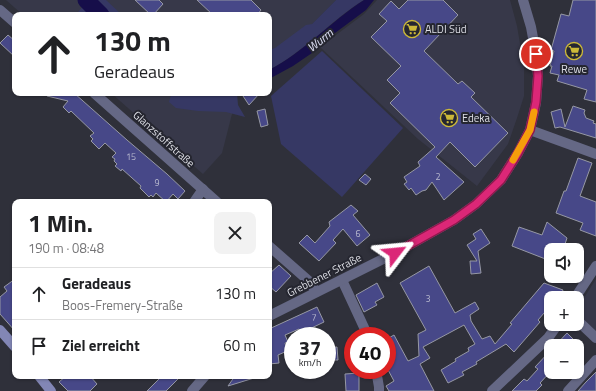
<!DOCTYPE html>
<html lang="de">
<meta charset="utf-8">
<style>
:root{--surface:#fff;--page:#f2f2f2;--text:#202124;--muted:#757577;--line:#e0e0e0}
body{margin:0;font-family:"Titillium Web",sans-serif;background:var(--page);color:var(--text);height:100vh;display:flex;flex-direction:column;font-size:15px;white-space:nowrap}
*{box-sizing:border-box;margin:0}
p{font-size:13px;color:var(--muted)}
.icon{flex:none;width:22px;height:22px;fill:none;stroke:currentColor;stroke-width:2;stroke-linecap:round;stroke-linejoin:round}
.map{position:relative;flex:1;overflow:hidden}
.side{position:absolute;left:12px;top:199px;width:260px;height:180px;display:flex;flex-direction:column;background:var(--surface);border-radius:8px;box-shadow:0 1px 3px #0004}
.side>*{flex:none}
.guide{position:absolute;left:12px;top:12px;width:260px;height:84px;border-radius:8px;box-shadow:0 1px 3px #0004;background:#fff;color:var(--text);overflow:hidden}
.buttons{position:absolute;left:544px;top:243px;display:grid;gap:8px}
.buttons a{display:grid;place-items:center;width:40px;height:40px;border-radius:8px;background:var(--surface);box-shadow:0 1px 3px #0004;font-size:20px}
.speed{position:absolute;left:284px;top:327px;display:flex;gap:8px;font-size:20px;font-weight:700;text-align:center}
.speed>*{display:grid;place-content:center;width:52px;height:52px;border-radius:50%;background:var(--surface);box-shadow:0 1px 3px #0004;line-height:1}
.speed small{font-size:10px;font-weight:400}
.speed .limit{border:6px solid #d22;background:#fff;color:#111}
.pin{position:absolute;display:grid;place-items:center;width:34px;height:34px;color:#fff;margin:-17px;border:2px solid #fff;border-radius:50%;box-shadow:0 1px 4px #0007}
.me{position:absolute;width:44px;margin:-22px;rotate:61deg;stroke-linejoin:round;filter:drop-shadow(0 0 3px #0008)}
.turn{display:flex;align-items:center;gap:14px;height:84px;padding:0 16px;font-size:18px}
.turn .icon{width:52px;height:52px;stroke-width:2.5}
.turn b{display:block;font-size:28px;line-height:34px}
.round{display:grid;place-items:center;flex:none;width:42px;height:42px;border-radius:8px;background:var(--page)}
.overview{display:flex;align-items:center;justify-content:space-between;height:68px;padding:0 16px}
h1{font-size:24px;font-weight:700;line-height:30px}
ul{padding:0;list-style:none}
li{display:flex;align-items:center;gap:12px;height:52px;padding:0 16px;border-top:1px solid var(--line)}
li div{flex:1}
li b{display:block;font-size:15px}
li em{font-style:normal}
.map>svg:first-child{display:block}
.built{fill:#373849}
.green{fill:#363864}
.water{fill:#160e4a}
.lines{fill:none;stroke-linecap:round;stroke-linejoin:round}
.river{stroke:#160e4a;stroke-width:17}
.building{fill:#474888;stroke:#9698a4}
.minor{stroke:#656885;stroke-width:10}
.tertiary{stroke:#656885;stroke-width:10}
.secondary{stroke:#8286b5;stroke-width:10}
.route-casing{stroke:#8e194d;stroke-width:10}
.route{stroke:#db2777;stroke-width:7}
.slow{stroke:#f59e0b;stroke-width:7}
.labels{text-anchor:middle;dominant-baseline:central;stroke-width:4;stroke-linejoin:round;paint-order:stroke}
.number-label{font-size:9px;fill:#b8b9ce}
.poi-label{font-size:11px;fill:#dedfe6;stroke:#252630;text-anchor:start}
.street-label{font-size:11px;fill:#dedfe6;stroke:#252630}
.water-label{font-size:12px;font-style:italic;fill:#dfe1f5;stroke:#252630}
</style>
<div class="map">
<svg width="596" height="391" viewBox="0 0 596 391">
<rect width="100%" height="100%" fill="#2f303a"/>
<g class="built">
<path d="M6,0H336L312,24L269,54V15H23Z"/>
<path d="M377,0H510L517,26L524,67V96L517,118L508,144L477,186L418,139L320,47L364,14Z"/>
<path d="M111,93H231L233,110L222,153L203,174Z"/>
<path d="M596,279V335L577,317V309Z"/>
</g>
<g class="green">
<path d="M92,0H106L122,15H107Z"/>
<path d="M336,0H364C330,21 304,52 269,70V50L275,48L306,25L312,24Z"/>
<path d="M85,4L96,15H81L78,12Z"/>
<path d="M322,51L403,128L342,197L281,144L271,96Z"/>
<path d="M168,93H237L238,105L245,117L226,112L198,111L176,108L169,102L171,95Z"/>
</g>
<g class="water">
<path d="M89,0H92L107,15H96L85,4Z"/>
<path d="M364,0H374L366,10L335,33L312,53L293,66L269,79V70C304,52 331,21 364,0Z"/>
</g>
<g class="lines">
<path class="river" d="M86,0L101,15"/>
</g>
<g class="building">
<path d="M135,0H159L163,4L153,15H151Z"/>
<path d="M197,0H251L261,10L257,15H213Z"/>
<path d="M408,0H443L458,15L424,51L458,84L462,81L475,93L471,97L508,133L475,167L450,142L436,157L464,182L444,200L432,182L426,190L422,191L416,195L411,188L409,190L404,184L407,182L404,177L420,166L418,162L435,147L390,103L400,93L387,80L401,66L371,37L387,21L379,14L391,1L399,9Z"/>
<path d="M573,0H596V102L584,99L587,90L557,81L559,75L550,73L552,66H550L554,51L551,50L561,14L569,16Z"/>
<path d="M8,35L15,41V57L0,43Z"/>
<path d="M48,93H74L127,140L167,174L185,191L178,199L173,194L166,202L156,193L153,197L151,195L149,197L140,188L141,186L122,169L121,171L115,166L117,164L114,161L115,159L112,157L116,153L105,143L99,149L91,141L93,139L90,136L94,133L71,111L69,113L63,107L68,101L47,96Z"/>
<path d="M247,93H260L249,105L243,96Z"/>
<path d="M573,106L585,110L584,113L586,118L594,121L593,123L596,124V138L560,127L555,128L551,112L561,109L565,127Z"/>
<path d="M265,109L268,125L261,127L257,111Z"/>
<path d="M578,158L592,163L580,196L596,202V236L580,230L583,223L556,213L564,191H566Z"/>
<path d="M365,174L371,179L366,185L359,180Z"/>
<path d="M351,205L358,211L353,215L370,235L357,246L343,229L333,240L336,243L319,261L299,243L307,235L315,243L330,226L329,222Z"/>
<path d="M547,222L567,238L563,250H551V253L548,260L512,246L519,227L542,235Z"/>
<path d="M481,229L490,243L478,251L481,273L471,274L470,261H477L467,245L476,239L473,234Z"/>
<path d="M279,265L291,276L276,292L269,286V274Z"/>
<path d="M429,266L455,313L475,302L479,309L470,315L471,321L482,339L490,336L495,344L512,324L510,323L544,283L563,290L560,298H551V305L538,320L540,322L514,352L506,344L476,362L477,364L462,372L464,375L448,383L441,370L456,361L455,359L469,351L468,348L475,344L464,325L423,347L430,358L420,364L434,391H389L386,386L394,381L387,368V339L394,335L408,361L419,356L418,334L426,330L400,283Z"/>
<path d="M15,279V331L0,314V297L7,291L4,287Z"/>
<path d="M377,283L384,297L375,302L377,305L364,312L356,295Z"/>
<path d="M317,307L324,322L301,333L299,329L285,335L288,342L285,343L287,351L278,355L279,363L269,364V329Z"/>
<path d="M567,333L580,346H555Z"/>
<path d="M337,347L338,360H327V348Z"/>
<path d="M551,350V371L540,383L542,385L536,391H512L524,379L527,381L538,369L535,367Z"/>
<path d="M596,372V391H578L586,382Z"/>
<path d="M359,373V391H346L345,374Z"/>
<path d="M66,376H90L97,384L90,391H68L59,382Z"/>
<path d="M162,376H181L166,391H147Z"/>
<path d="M235,376H254V378L228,386Z"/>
</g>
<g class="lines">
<g class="minor">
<path d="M0,10L15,23"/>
<path d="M94,93L217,202"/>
<path d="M530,130L596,154"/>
<path d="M194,202L203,189"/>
<path d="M269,246L310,282L316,292"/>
<path d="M342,280L368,336"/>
<path d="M575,298L596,266"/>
<path d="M577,320L596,338"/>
<path d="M376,370L379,387V391"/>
<path d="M492,391L548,338L558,324"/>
<path d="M568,391L596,360"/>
</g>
<g class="tertiary">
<path d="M269,316L395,253L454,220L476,204L501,180L518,153L530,130L536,103L538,76L536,54L531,27L523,0"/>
<path d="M192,391L205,376"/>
</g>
<g class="secondary">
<path d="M0,330L15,347"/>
<path d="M39,376L51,391"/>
</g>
</g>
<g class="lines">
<g class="route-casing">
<path id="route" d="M395,253L454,220L476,204L501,180L518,153L530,130L536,102L538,76L536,54"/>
</g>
<use href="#route" class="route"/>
<path class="slow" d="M513,160L530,130L534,112"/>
</g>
<defs>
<g id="supermarket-ring" transform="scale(0.9)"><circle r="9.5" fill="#252630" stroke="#ccb938" stroke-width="1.5"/><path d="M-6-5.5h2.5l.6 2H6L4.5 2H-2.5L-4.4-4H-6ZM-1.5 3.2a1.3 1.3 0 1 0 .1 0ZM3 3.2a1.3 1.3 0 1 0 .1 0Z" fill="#ccb938"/></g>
</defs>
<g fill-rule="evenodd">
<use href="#supermarket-ring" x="412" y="29"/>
<use href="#supermarket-ring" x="574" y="51"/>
<use href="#supermarket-ring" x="449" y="118"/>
</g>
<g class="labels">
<g class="number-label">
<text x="131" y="156">15</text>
<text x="438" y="176">2</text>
<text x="157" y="182">9</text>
<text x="358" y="233">6</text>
<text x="428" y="298">3</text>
<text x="314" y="317">7</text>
</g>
<g class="poi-label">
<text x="425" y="29">ALDI Süd</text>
<text x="574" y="69" text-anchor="middle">Rewe</text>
<text x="462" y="118">Edeka</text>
</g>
<g class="street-label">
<text transform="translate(164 139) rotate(42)">Glanzstoffstraße</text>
<text transform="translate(324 275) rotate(-27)">Grebbener Straße</text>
</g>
<g class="water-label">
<text transform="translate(320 40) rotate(-39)">Wurm</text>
</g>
</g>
</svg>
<div class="buttons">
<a><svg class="icon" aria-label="sound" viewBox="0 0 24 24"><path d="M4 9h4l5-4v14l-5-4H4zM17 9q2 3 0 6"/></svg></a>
<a>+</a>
<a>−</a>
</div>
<div class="speed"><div>37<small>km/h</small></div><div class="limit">40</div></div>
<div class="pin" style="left:536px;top:54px;background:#d93025"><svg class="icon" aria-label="arrive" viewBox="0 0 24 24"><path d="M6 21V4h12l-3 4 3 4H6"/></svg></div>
<svg class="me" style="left:395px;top:253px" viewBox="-20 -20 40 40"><path d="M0-17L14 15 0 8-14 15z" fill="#db2777" stroke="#fff" stroke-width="4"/></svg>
<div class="guide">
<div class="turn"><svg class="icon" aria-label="ahead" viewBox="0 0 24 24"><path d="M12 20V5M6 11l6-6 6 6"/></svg><div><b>130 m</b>Geradeaus</div></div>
</div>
<section class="side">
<div class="overview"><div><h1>1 Min.</h1><p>190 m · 08:48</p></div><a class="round"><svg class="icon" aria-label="close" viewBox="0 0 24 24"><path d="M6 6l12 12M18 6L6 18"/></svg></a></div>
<ul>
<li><svg class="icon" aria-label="ahead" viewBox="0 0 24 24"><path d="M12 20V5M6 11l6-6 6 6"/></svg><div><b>Geradeaus</b><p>Boos-Fremery-Straße</p></div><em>130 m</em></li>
<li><svg class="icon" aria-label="arrive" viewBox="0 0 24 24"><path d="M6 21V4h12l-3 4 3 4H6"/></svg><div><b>Ziel erreicht</b></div><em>60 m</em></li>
</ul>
</section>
</div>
